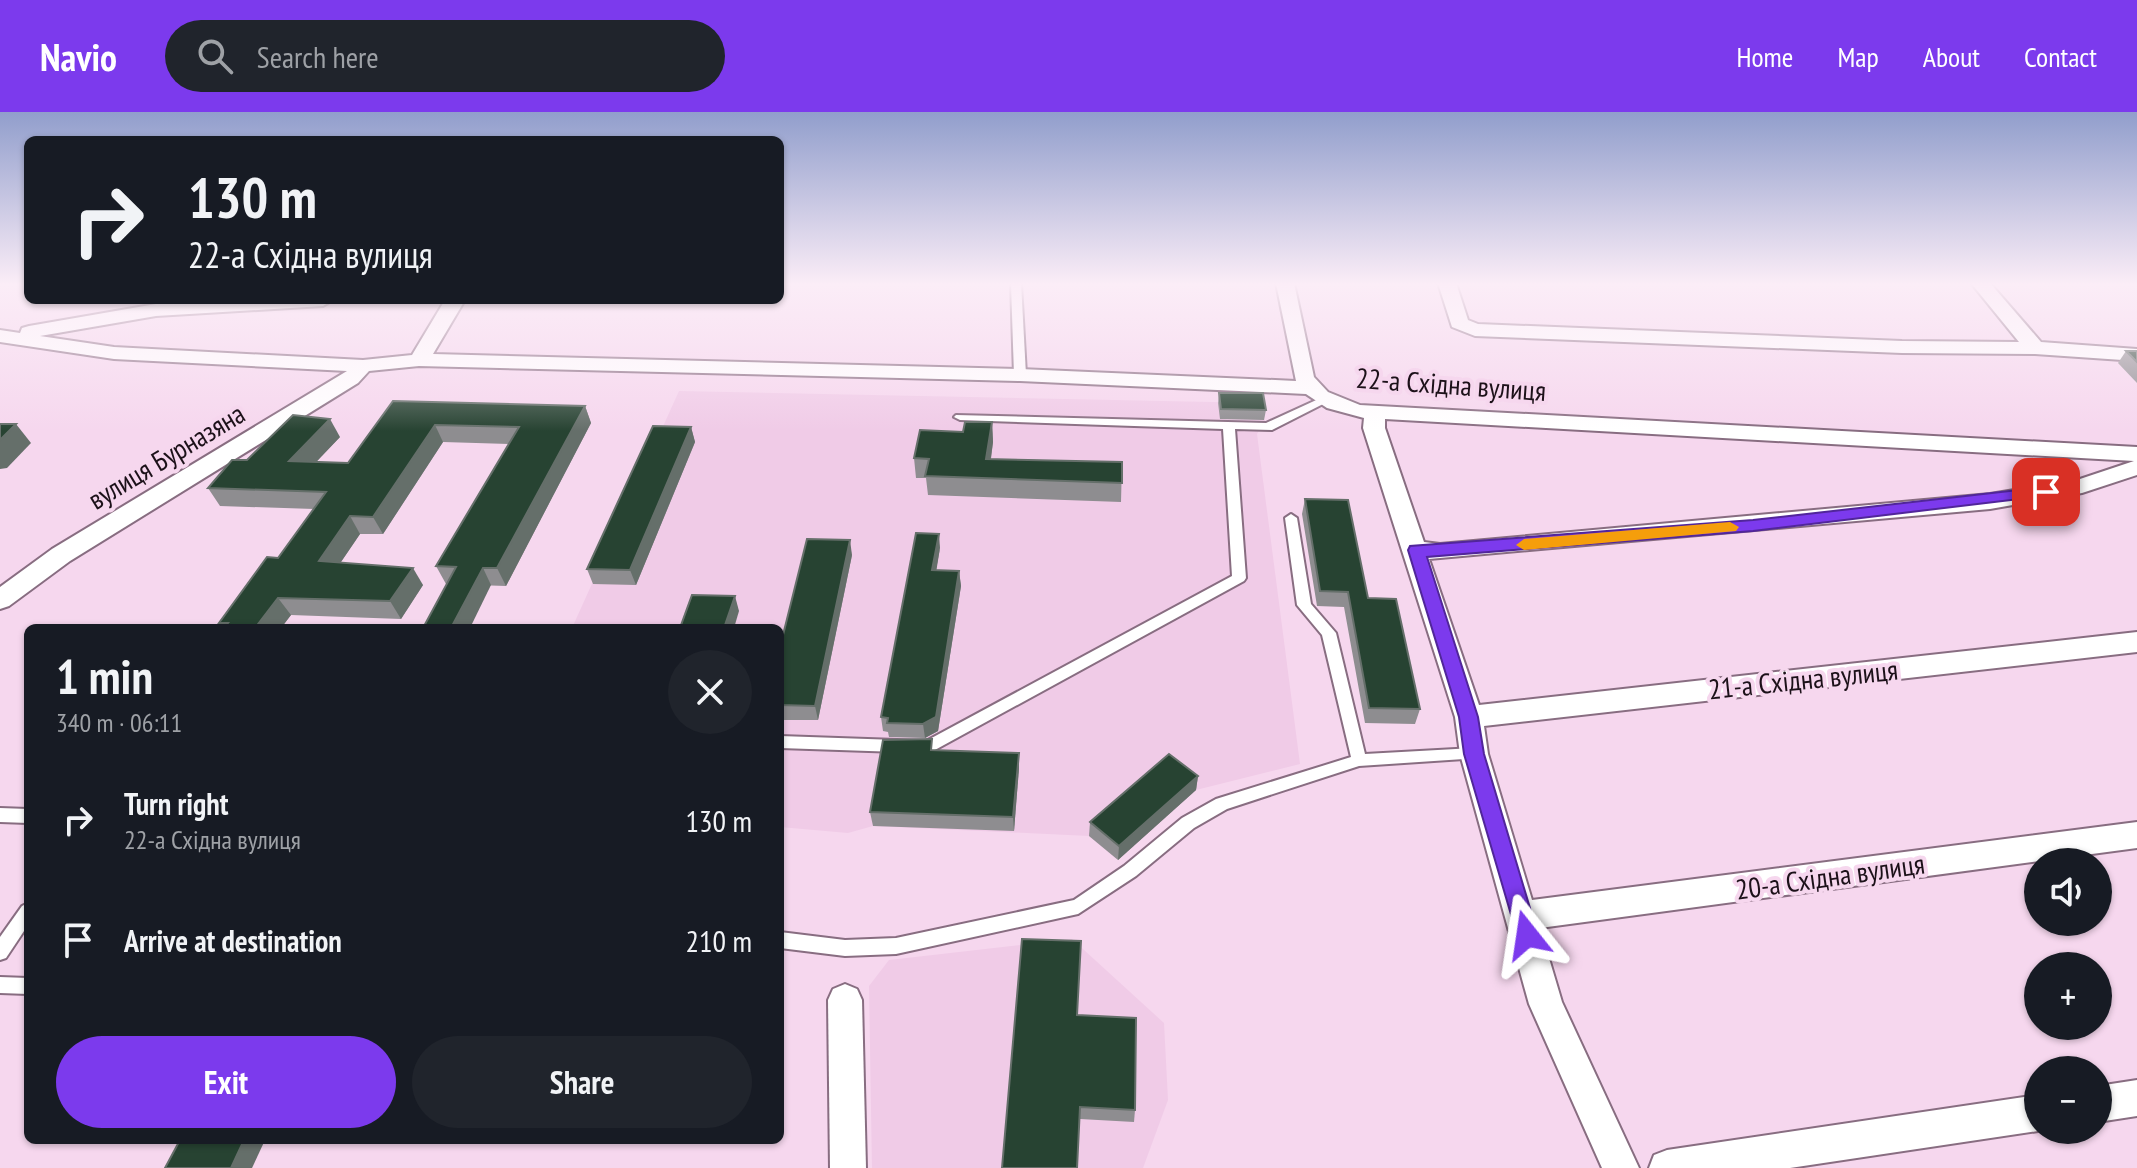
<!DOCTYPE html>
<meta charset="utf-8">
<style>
:root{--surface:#171b24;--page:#20242c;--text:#f1f3f6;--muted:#9ea1a6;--accent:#7c3aed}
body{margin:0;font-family:"PT Sans Narrow",sans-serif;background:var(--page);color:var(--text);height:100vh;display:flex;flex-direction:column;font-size:30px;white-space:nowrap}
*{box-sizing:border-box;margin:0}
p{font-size:26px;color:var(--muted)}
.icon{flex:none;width:44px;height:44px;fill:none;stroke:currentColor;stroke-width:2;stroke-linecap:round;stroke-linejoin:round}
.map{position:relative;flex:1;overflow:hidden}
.side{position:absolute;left:24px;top:512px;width:760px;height:520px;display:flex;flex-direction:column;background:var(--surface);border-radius:12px;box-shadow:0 2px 6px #0004}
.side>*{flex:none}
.banner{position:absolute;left:24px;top:24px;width:760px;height:168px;border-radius:12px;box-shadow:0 2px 6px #0004;background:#171b24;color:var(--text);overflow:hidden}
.tools{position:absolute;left:2024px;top:736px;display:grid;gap:16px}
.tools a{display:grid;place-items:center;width:88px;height:88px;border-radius:50%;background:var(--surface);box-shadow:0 2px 6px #0004;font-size:40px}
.pin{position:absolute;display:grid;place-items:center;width:68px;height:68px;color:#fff;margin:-34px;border-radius:16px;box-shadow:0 4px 12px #0006}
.me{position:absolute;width:88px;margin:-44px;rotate:345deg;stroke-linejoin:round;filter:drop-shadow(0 0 6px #0008)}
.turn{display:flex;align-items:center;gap:28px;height:168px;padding:0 32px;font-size:36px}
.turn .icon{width:104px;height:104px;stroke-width:2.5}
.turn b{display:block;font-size:56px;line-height:68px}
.round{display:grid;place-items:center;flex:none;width:84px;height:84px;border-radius:42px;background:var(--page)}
.headline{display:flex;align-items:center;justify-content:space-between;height:136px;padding:0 32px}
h1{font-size:48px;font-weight:600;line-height:60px}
.primary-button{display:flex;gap:16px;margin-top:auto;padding:16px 32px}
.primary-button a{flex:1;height:92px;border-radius:48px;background:var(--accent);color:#fff;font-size:32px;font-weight:600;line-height:92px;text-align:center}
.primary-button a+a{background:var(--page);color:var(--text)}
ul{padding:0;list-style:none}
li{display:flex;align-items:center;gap:24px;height:120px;padding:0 32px}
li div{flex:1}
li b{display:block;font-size:30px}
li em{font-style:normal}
header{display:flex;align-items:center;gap:48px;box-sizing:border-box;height:112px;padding:0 40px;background:var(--accent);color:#fff}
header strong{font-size:38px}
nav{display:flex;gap:44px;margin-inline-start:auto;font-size:28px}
.search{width:560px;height:72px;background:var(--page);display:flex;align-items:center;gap:20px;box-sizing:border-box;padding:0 28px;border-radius:44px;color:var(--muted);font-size:30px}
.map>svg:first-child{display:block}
.built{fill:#f0cbe7}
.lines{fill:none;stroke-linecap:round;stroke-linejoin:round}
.service-casing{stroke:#886d81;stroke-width:4}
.minor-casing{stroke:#886d81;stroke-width:4}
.service{fill:#fff;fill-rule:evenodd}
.minor{fill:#fff;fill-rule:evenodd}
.wall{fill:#8e8d90}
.shaded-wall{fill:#656f6a}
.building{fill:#274332;stroke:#656f6a;stroke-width:2}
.route{fill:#7c3aed;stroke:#51269a;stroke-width:2}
.slow{fill:#f59e0b}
.labels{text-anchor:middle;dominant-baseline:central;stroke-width:8;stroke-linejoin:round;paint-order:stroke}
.street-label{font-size:28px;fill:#1c1119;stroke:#f6d7ee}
</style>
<header>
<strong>Navio</strong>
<div class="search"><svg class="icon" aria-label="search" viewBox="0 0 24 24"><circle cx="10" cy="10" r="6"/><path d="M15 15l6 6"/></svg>Search here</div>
<nav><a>Home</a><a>Map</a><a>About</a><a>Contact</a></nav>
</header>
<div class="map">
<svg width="2137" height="1056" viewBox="0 0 2137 1056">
<rect width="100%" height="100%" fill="#f6d7ee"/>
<g class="built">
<path d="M679,279L1261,291L1265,309L1257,322L1300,652L1196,678L1118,748L1089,724L873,714L848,721L780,715V516H572Z"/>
<path d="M1072,827L1164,911L1168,988L1143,1056H872L869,874L889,848Z"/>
</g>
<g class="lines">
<g class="service-casing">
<g id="service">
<path d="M1011,171H1021L1026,263L1020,266L1014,263Z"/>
<path d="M1325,284L1331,287L1329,289L1272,318L1235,317L1246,466L1244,469L933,639L928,641L780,636V624L926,629L1232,464L1223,317L960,308L954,305L956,303L1266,311Z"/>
<path d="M1291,402L1297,406L1311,492L1336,521L1365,642L1474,636L1479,638L1482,642L1479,646L1359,654L1227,697L1194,716L1136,764L1078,802L896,842L845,844L780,836V820L845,828L896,826L1074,788L1124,754L1182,706L1216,687L1351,645L1322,523L1297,493L1285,406Z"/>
<path d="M0,696L28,697V711L0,710Z"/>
<path d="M28,791V813L6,846L0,848V825L22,794Z"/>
<path d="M0,865L28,866V882L0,881Z"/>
</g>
</g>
<g class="minor-casing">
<g id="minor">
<path d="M1276,171H1294L1314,265L1328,280L1360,293L2137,335V363L2082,381L1990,397L1429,447L1479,593L2137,520V540L1484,614L1488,642L1532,788L2137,710V736L1540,816L1562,890L1639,1056H1602L1529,892L1460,642L1455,605L1363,316L1364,306L1327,296L1306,282L1020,269L419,254L369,259L358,271L70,449L9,494L0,497V475L52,437L347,259L114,247L0,230V218L20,221L22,216L29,214L156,192L227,188H333L323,194L156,204L40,224L114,235L363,248L412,243L445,188H465L433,242L1020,257L1296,269ZM1385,307L2134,349L2080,367L1990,382L1440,432L1424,430L1385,316Z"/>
<path d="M1438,171H1456L1468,208L1478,212L1902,229L2019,230L1971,171H1990L2041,230L2137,237V249L2035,242L1902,241L1475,224L1452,215Z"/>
<path d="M845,872L857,877L862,888L866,1056H830L828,888L833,877Z"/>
<path d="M2137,968V1004L2098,1010V974Z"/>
<path d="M2038,983V1019L1790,1056H1649L1654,1043L1667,1038Z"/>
</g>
</g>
<use href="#service" class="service"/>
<use href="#minor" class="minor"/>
</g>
<g class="wall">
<path d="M2126,239H2137V271L2118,251Z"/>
<path d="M1219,281L1266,298L1264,308L1220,307L1218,291Z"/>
<path d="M393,289L585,294L591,311L506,474L446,472L436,454L509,332L443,330L383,422H360L341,450L423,473L401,507L291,503L281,516H223L219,511L278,446L314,397L220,394L208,376L247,348L340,325L316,350L348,351Z"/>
<path d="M992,310L993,330L991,347L1122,350L1121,390L928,383L926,366H916L914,346L963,320Z"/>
<path d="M691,315L695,330L636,473L593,472L587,457Z"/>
<path d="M1305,387L1368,486L1420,597L1415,612L1365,611L1344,495L1317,494L1302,402Z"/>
<path d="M940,436L936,458L959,459L961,474L938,619L925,626L889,625L888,620L883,619L881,605Z"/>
<path d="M852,443L818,608H780V535Z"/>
<path d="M934,638L1019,641V656L1014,719L873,714L870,700Z"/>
<path d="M1198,664L1196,678L1118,748L1089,724L1090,710Z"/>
<path d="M1078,903L1135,998L1134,1010L1080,1007Z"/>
</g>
<g class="shaded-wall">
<path d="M585,294L591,311L506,474L497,456Z"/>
<path d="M330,307L340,325L300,367L289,349Z"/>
<path d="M992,310L993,330L988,366L986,347Z"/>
<path d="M16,312L31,331L7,356L0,357V328Z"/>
<path d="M435,313L443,330L383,422L373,405Z"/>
<path d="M691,315L695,330L636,473L630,458Z"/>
<path d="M350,404L360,422L330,466L319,449Z"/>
<path d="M939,422L940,436L934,473L932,458Z"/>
<path d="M850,428L852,443L818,608L815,594Z"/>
<path d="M413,456L423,473L401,507L390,489Z"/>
<path d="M483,456L491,473L470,516H451Z"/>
<path d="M959,459L961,474L938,619L925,626L923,612Z"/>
<path d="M735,484L739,499L734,516H724Z"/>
<path d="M278,486L291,503L281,516H255Z"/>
<path d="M1019,641V656L1014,719L1013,705Z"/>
<path d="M1198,664L1196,678L1118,748L1119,734Z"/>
<path d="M244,1028H265L252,1056H231Z"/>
</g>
<g class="building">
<path d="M2126,239H2137V250Z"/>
<path d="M1219,281H1263L1266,298L1221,297Z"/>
<path d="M393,289L585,294L497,456H483L451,516H423L456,455L436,454L519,315L435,313L373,405L350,404L319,449L413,456L390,489L278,486L255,516H224L228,511H219L267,445L278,446L326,380L208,376L232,348H247L293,303L330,307L289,349L348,351Z"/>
<path d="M965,310H992L986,347L1122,350V371L925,364L929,347L914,346L920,318L963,320Z"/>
<path d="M0,312H16L0,328Z"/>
<path d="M653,314L691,315L630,458L587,457Z"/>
<path d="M1305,387L1348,388L1368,486L1396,487L1420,597L1369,596L1348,480L1320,479Z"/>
<path d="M916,421L939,422L932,458L959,459L936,605L923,612L887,611L888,606L881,605Z"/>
<path d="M807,427L850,428L815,594L780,593V535Z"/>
<path d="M692,483L735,484L724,516H680Z"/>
<path d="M932,627L931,638L1019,641L1013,705L870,700L883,628Z"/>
<path d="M1169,642L1198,664L1119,734L1090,710Z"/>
<path d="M1022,827L1081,829L1077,903L1136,906L1135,998L1080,995L1077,1056H1002Z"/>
<path d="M180,1028H244L231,1056H165Z"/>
</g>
<linearGradient id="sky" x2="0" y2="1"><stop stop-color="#919ecc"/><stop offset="0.54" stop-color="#fbedf7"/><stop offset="1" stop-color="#fbedf7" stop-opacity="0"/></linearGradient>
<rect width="2137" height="319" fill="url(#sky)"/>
<path class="route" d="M2046,375L2052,376V383L1753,419L1427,445L1478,605L1484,642L1538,823L1535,830L1527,833L1519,830L1464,642L1459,605L1408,438L1410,434L1753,408Z"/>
<path class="slow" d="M1730,410L1739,415L1736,419L1524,438L1516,433L1524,427Z"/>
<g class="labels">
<g class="street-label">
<text transform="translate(1451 272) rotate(4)">22-а Східна вулиця</text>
<text transform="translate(166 344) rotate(-31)">вулиця Бурназяна</text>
<text transform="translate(1803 567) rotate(-6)">21-а Східна вулиця</text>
<text transform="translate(1830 764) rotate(-8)">20-а Східна вулиця</text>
</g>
</g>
</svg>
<div class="tools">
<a><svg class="icon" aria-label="sound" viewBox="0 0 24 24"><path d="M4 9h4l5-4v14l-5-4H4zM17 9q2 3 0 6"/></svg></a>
<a>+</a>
<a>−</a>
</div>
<div class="pin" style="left:2046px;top:380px;background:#d93025"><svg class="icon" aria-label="arrive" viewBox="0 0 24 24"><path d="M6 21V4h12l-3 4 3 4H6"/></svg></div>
<svg class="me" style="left:1527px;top:823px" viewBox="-20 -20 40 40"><path d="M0-17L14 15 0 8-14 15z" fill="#7c3aed" stroke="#fff" stroke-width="4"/></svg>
<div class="banner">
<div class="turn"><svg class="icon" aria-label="right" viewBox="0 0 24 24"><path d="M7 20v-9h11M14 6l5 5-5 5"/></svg><div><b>130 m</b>22-а Східна вулиця</div></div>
</div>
<section class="side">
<div class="headline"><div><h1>1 min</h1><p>340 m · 06:11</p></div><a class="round"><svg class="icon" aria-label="close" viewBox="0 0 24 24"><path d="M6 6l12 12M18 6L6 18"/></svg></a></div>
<ul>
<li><svg class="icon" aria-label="right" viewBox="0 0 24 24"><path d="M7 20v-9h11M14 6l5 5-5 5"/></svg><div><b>Turn right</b><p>22-а Східна вулиця</p></div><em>130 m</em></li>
<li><svg class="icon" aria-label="arrive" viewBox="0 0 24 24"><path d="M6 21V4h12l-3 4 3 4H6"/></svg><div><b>Arrive at destination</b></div><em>210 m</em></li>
</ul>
<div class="primary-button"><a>Exit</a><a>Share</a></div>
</section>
</div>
